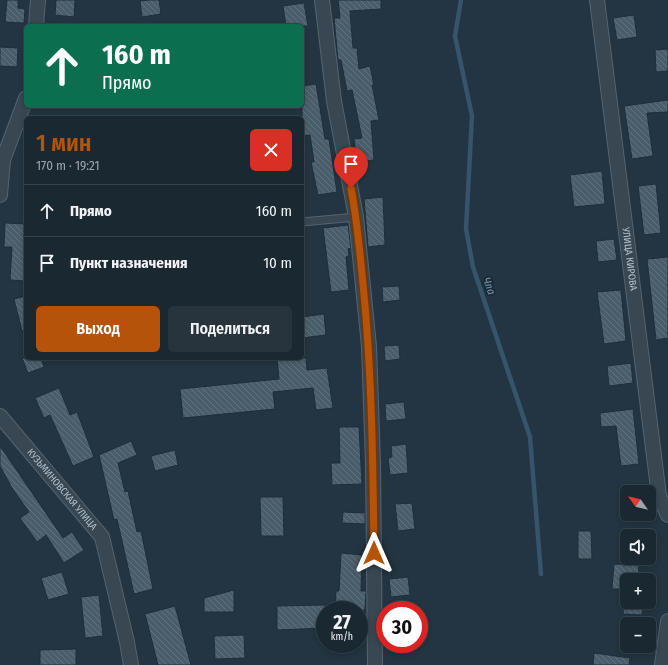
<!DOCTYPE html>
<html lang="ru">
<meta charset="utf-8">
<style>
:root{--surface:#1a2832;--page:#27343e;--text:#f1f3f6;--muted:#9fa6ac;--line:#38444d;--accent:#b45309}
body{margin:0;font-family:"Fira Sans Condensed",sans-serif;background:var(--page);color:var(--text);height:100vh;display:flex;flex-direction:column;font-size:15px;white-space:nowrap}
*{box-sizing:border-box;margin:0}
p{font-size:13px;color:var(--muted)}
.icon{flex:none;width:22px;height:22px;fill:none;stroke:currentColor;stroke-width:2;stroke-linecap:round;stroke-linejoin:round}
.map{position:relative;flex:1;overflow:hidden}
.drawer{position:absolute;left:24px;top:116px;width:280px;height:244px;display:flex;flex-direction:column;background:var(--surface);border-radius:6px;box-shadow:0 2px 6px #0003,0 0 0 1px var(--line)}
.drawer>*{flex:none}
.top-card{position:absolute;left:24px;top:24px;width:280px;height:84px;border-radius:6px;box-shadow:0 2px 6px #0003,0 0 0 1px var(--line);background:#0b6e4f;color:#fff;overflow:hidden}
.needle{width:26px;rotate:304deg}
.controls{position:absolute;left:620px;top:485px;display:grid;gap:8px}
.controls a{display:grid;place-items:center;width:36px;height:36px;border-radius:6px;background:var(--surface);box-shadow:0 2px 6px #0003,0 0 0 1px var(--line);font-size:20px}
.speed{position:absolute;left:316px;top:601px;display:flex;gap:8px;font-size:20px;font-weight:700;text-align:center}
.speed>*{display:grid;place-content:center;width:52px;height:52px;border-radius:50%;background:var(--surface);box-shadow:0 2px 6px #0003,0 0 0 1px var(--line);line-height:1}
.speed small{font-size:10px;font-weight:400}
.speed .limit{border:6px solid #d22;background:#fff;color:#111}
.pin{position:absolute;display:grid;place-items:center;width:34px;height:34px;color:#fff;margin:-41px -17px;border-radius:50% 50% 50% 0;rotate:-45deg;box-shadow:0 0 4px #0007}
.pin .icon{rotate:45deg}
.me{position:absolute;width:44px;margin:-22px;rotate:0deg;stroke-linejoin:round;filter:drop-shadow(0 0 3px #0008)}
.turn{display:flex;align-items:center;gap:14px;height:84px;padding:0 12px;font-size:18px}
.turn .icon{width:52px;height:52px;stroke-width:2.5}
.turn b{display:block;font-size:28px;line-height:34px}
.round{display:grid;place-items:center;flex:none;width:42px;height:42px;border-radius:6px;background:var(--page)}
.summary{display:flex;align-items:center;justify-content:space-between;height:68px;padding:0 12px}
h1{font-size:24px;font-weight:600;line-height:30px;color:var(--accent)}
.button{display:flex;gap:8px;margin-top:auto;padding:8px 12px}
.button a{flex:1;height:46px;border-radius:6px;background:var(--accent);color:#fff;font-size:16px;font-weight:600;line-height:46px;text-align:center}
.button a+a{background:var(--page);color:var(--text)}
ul{padding:0;list-style:none}
li{display:flex;align-items:center;gap:12px;height:52px;padding:0 12px;border-top:1px solid var(--line)}
li div{flex:1}
li b{display:block;font-size:15px}
li em{font-style:normal}
.map>svg:first-child{display:block}
.lines{fill:none;stroke-linecap:round;stroke-linejoin:round}
.stream{stroke:#36546a;stroke-width:4.5}
.building{fill:url(#building-back-hatch);stroke:#1e2e39}
.lane-casing{stroke:#55646f;stroke-width:9}
.street-casing{stroke:#55646f;stroke-width:16}
.lane{stroke:#384752;stroke-width:7}
.street{stroke:#384752;stroke-width:14}
.route-casing{stroke:#753606;stroke-width:10}
.route{stroke:#b45309;stroke-width:7}
.labels{text-anchor:middle;dominant-baseline:central;stroke-width:4;stroke-linejoin:round;paint-order:stroke}
.street-label{font-size:10px;fill:#b4c1cc;stroke:#1c2c37}
.water-label{font-size:11px;font-style:italic;fill:#7297b2;stroke:#1c2c37}
</style>
<div class="map">
<svg width="668" height="665" viewBox="0 0 668 665">
<defs>
<pattern id="building-back-hatch" width="6" height="6" patternUnits="userSpaceOnUse"><rect width="6" height="6" fill="#495d6b"/><path d="M-1 5l2 2M0 0l6 6M5-1l2 2" fill="none" stroke="#61727f"/></pattern>
</defs>
<rect width="100%" height="100%" fill="#233542"/>
<g class="lines">
<path class="stream" d="M461,0L455,36L472,116L466,229L473,267L530,437L541,574"/>
</g>
<g class="building">
<path d="M7,0H18V8L25,9L24,23L5,22Z"/>
<path d="M56,0H75L74,17L55,15Z"/>
<path d="M149,0H159L161,14L142,17L140,1Z"/>
<path d="M338,0H381V9L350,11L353,48H357L359,69L370,66L374,85H372L379,120L371,121L374,160L357,162L354,139L362,138L352,90L347,91L341,60H338L334,18H340Z"/>
<path d="M304,3L308,26H286L283,6Z"/>
<path d="M634,15L637,37L617,40L613,18Z"/>
<path d="M0,47L18,48L17,67L0,66Z"/>
<path d="M668,49V71L656,72L655,50Z"/>
<path d="M316,84L325,139H329L337,192L318,195L311,162H314L310,135L302,136V86Z"/>
<path d="M668,100V112L647,113L653,156L632,159L624,106Z"/>
<path d="M602,171L605,204L574,207L570,175Z"/>
<path d="M656,184L661,233L644,235L638,186Z"/>
<path d="M383,197L385,245L368,247L364,199Z"/>
<path d="M5,223L26,224V281L10,280L12,247H4Z"/>
<path d="M348,225L351,248L348,249L349,256L346,257L349,290L331,292L323,228Z"/>
<path d="M614,239L617,260L598,262L596,241Z"/>
<path d="M668,257V338L656,340L647,259Z"/>
<path d="M399,286L400,300L383,302L382,287Z"/>
<path d="M621,290L626,341L604,344L597,292Z"/>
<path d="M26,296V331H22L14,299Z"/>
<path d="M324,314L326,335L302,338V317Z"/>
<path d="M399,345L400,359L385,361L384,346Z"/>
<path d="M22,358H41L44,367L28,373Z"/>
<path d="M277,358H306L307,370L327,368L333,408L316,410L313,388L273,392L275,409L183,418L180,389L279,379Z"/>
<path d="M631,363L633,383L609,386L607,366Z"/>
<path d="M59,388L70,415L77,412L94,457L73,466L50,415L44,418L35,398Z"/>
<path d="M404,402L406,419L386,421L385,404Z"/>
<path d="M633,409L639,464L621,466L616,426L601,427L600,413Z"/>
<path d="M339,427H359L362,484L332,485L331,463H340Z"/>
<path d="M131,441L137,455L118,463L125,492L128,491L137,532L141,531L153,589L134,594L117,519L114,520L99,455Z"/>
<path d="M406,444L408,473L390,475L388,458L392,457L391,446Z"/>
<path d="M0,446L63,538L72,532L84,550L64,563L46,535L37,542L20,518L29,512L12,488L0,466Z"/>
<path d="M175,450L178,465L155,471L151,456Z"/>
<path d="M260,497H283L284,536H261Z"/>
<path d="M412,503L415,529L398,531L395,504Z"/>
<path d="M343,512L365,513V524L342,523Z"/>
<path d="M578,531H591L592,559H578Z"/>
<path d="M341,553L362,555L361,591H366L365,610H335L336,591H339Z"/>
<path d="M614,564L639,565L638,580H627V589H612Z"/>
<path d="M62,572L69,594L48,600L41,578Z"/>
<path d="M408,577L410,595L391,597L389,579Z"/>
<path d="M234,590V612H204V598Z"/>
<path d="M99,595L103,636L85,638L81,597Z"/>
<path d="M624,602L643,603L642,615L623,614Z"/>
<path d="M325,605V628L277,630V606Z"/>
<path d="M175,606L191,665H158L145,614Z"/>
<path d="M244,635L245,658L215,659L214,636Z"/>
<path d="M76,649V665H40V650Z"/>
<path d="M594,653L630,658L629,665H593Z"/>
</g>
<g class="lines">
<g class="lane-casing">
<path id="lane" d="M302,222L356,217"/>
</g>
<g class="street-casing">
<g id="street">
<path d="M322,0L334,101L356,217L369,346L373,463L375,665"/>
<path id="s1" d="M597,0L659,496L668,515"/>
<path d="M36,26L38,0"/>
<path d="M0,195L3,160L26,98"/>
<path id="s2" d="M0,416L102,537L127,642L131,665"/>
<path d="M662,665L668,621"/>
</g>
</g>
<use href="#lane" class="lane"/>
<use href="#street" class="street"/>
</g>
<g class="lines">
<g class="route-casing">
<path id="route" d="M351,188C357,220 360,252 363,284C372,374 373,463 374,553"/>
</g>
<use href="#route" class="route"/>
</g>
<g class="labels">
<g class="street-label">
<text stroke="none"><textPath href="#s1" startOffset="261">УЛИЦА КИРОВА</textPath></text>
<text stroke="none"><textPath href="#s2" startOffset="96">КУЗЬМИНОВСКАЯ УЛИЦА</textPath></text>
</g>
<g class="water-label">
<text transform="translate(489 286) rotate(71)">Чла</text>
</g>
</g>
</svg>
<div class="controls">
<a><svg class="needle" viewBox="-14 -14 28 28"><path d="M0-13l5 13h-10z" fill="#e53935"/><path d="M0 13l5-13h-10z" fill="#9fa6ac"/></svg></a>
<a><svg class="icon" aria-label="sound" viewBox="0 0 24 24"><path d="M4 9h4l5-4v14l-5-4H4zM17 9q2 3 0 6"/></svg></a>
<a>+</a>
<a>−</a>
</div>
<div class="speed"><div>27<small>km/h</small></div><div class="limit">30</div></div>
<div class="pin" style="left:351px;top:188px;background:#d93025"><svg class="icon" aria-label="arrive" viewBox="0 0 24 24"><path d="M6 21V4h12l-3 4 3 4H6"/></svg></div>
<svg class="me" style="left:374px;top:553px" viewBox="-20 -20 40 40"><path d="M0-17L14 15 0 8-14 15z" fill="#b45309" stroke="#fff" stroke-width="4"/></svg>
<div class="top-card">
<div class="turn"><svg class="icon" aria-label="ahead" viewBox="0 0 24 24"><path d="M12 20V5M6 11l6-6 6 6"/></svg><div><b>160 m</b>Прямо</div></div>
</div>
<section class="drawer">
<div class="summary"><div><h1>1 мин</h1><p>170 m · 19:21</p></div><a class="round" style="background:#d93025;color:#fff"><svg class="icon" aria-label="close" viewBox="0 0 24 24"><path d="M6 6l12 12M18 6L6 18"/></svg></a></div>
<ul>
<li><svg class="icon" aria-label="ahead" viewBox="0 0 24 24"><path d="M12 20V5M6 11l6-6 6 6"/></svg><div><b>Прямо</b></div><em>160 m</em></li>
<li><svg class="icon" aria-label="arrive" viewBox="0 0 24 24"><path d="M6 21V4h12l-3 4 3 4H6"/></svg><div><b>Пункт назначения</b></div><em>10 m</em></li>
</ul>
<div class="button"><a>Выход</a><a>Поделиться</a></div>
</section>
</div>
